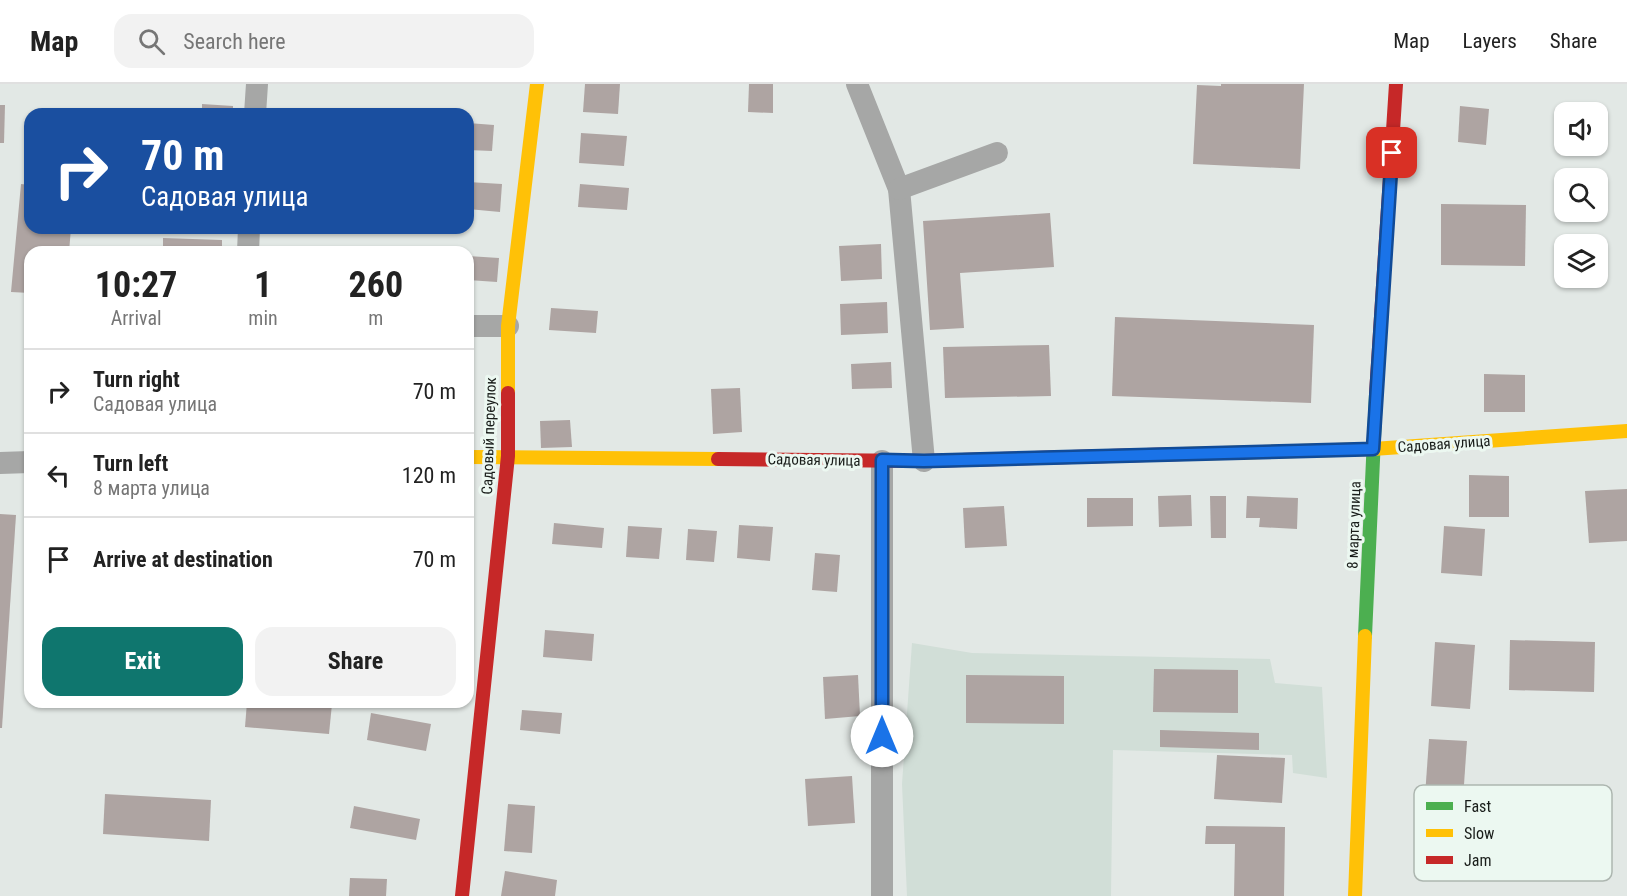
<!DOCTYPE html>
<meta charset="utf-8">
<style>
:root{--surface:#fff;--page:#f2f2f2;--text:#222;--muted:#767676;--line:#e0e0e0;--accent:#0f766e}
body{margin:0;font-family:"Roboto Condensed",sans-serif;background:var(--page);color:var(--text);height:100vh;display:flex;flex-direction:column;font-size:22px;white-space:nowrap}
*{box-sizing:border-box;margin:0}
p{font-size:20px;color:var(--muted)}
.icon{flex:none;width:33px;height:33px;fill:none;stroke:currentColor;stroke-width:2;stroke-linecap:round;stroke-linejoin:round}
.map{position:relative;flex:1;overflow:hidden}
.sheet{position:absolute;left:24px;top:162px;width:450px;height:462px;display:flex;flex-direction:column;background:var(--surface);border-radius:18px;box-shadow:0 2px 4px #0004}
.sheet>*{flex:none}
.guide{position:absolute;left:24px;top:24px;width:450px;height:126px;border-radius:18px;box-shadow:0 2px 4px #0004;background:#1a4fa0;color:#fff;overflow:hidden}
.buttons{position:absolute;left:1554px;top:18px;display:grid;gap:12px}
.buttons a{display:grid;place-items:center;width:54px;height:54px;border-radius:12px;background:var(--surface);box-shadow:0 2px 4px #0004;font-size:30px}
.pin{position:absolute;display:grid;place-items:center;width:51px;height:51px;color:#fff;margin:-26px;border-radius:12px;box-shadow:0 3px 9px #0006}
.me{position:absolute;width:66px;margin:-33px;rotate:0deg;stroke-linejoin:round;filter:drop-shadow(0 0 4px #0008)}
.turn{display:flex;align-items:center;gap:21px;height:126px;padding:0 18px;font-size:27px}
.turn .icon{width:78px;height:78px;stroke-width:2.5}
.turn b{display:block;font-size:42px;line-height:51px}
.eta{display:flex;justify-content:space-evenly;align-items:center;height:102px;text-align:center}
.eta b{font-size:36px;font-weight:700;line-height:42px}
.button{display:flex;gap:12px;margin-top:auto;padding:12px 18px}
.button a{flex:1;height:69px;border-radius:18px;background:var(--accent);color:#fff;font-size:24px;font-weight:700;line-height:69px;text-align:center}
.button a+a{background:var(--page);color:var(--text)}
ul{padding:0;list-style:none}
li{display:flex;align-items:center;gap:18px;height:84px;padding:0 18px;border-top:2px solid var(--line)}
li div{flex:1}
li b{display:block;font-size:22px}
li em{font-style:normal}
header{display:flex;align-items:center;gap:36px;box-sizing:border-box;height:84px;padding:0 30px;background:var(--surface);border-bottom:2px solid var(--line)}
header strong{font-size:28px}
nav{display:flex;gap:33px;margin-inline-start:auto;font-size:21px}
.search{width:420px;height:54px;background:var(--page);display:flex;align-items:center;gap:15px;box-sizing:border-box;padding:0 21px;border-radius:18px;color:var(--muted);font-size:22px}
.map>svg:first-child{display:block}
.built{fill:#d1ded7}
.building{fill:#aea4a2}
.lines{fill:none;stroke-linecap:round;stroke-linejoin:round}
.street{stroke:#a6a7a6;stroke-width:22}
.fast{stroke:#4caf50;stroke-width:14}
.slow{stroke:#ffc107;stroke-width:14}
.jam{stroke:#c62828;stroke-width:14}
.route-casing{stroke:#114b97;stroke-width:15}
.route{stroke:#1a73e8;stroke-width:10}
.labels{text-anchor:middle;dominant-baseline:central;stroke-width:6;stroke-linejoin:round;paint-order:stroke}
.street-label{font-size:15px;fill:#191d1a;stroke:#ecf8f1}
.key{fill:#ecf8f1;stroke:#adb6b0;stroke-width:1.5}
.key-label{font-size:16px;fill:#191d1a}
</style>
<header>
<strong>Map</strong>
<div class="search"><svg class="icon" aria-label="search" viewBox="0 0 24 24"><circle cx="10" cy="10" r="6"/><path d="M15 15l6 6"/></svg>Search here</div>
<nav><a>Map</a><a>Layers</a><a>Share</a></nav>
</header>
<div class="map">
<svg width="1627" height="812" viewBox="0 0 1627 812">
<rect width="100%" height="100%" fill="#e2e8e5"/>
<path class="built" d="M912,559L972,569L1270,575L1275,599L1322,603L1327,694L1293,689L1292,671L1113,666L1111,812H907L902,700Z"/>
<g class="building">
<path d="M585,0H620L618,30L583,28Z"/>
<path d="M749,0H773V29L748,28Z"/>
<path d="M1221,0H1304L1300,85L1193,80L1197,1L1221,2Z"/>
<path d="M202,20L233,22V30H202Z"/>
<path d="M0,21H5L4,59H0Z"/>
<path d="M1460,22L1489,25L1486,61L1458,58Z"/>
<path d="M468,39L494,41L492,67L468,66Z"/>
<path d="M581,49L627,52L624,82L579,79Z"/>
<path d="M468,98L502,100L500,128L468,125Z"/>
<path d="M21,100L30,101V144H71L69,168H30V209L11,208Z"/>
<path d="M580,100L629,104L627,126L578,123Z"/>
<path d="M1441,120L1526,121L1525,182L1441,181Z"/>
<path d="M1050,129L1054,183L960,189L964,244L930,246L923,137Z"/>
<path d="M163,154L222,156V168H163Z"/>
<path d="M881,160L882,195L841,197L839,162Z"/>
<path d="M468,172L499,174L497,198L468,196Z"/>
<path d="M887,218L888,249L841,251L840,220Z"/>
<path d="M551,224L598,227L596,249L549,246Z"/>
<path d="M1115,233L1314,241L1311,319L1112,312Z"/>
<path d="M1049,261L1051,312L945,314L943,263Z"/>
<path d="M891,278L892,304L852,305L851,280Z"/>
<path d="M1484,290L1525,291V328H1484Z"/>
<path d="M740,304L742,348L713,350L711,305Z"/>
<path d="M570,336L572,363L541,364L540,337Z"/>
<path d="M1469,391L1509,392V433H1469Z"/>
<path d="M1627,405V457L1589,459L1585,407Z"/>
<path d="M1191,411L1192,442L1159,443L1158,412Z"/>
<path d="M1210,412H1226V454H1211Z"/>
<path d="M1247,412L1298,414L1297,445L1259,443L1260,434H1246Z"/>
<path d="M1087,414H1133V442L1087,443Z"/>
<path d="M1004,422L1007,462L965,464L963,424Z"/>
<path d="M0,430L16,431L2,644H0Z"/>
<path d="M554,439L604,444L602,464L552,460Z"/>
<path d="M739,441L773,443L770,477L737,474Z"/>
<path d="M628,442L662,444L659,475L626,473Z"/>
<path d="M1444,442L1485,445L1482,492L1441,489Z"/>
<path d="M688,445L717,447L714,478L686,476Z"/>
<path d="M815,469L840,471L837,508L812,506Z"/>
<path d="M545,546L594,550L592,577L543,573Z"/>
<path d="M1510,556L1595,558L1594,608L1509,606Z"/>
<path d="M1435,558L1475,561L1470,625L1431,622Z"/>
<path d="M1154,585L1238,586V629L1153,628Z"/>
<path d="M858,591L860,632L825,635L823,593Z"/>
<path d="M966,591L1064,592V640L966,639Z"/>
<path d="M247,618L332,620L329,650L245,643Z"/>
<path d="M522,626L562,629L560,650L520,646Z"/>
<path d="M371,629L431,640L426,667L367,656Z"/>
<path d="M1160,646L1259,649V666L1160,663Z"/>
<path d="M1429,655L1467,657L1463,715L1425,712Z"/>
<path d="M1217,671L1285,674L1282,719L1214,715Z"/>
<path d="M852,692L855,739L808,742L805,695Z"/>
<path d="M105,710L211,716L209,757L103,750Z"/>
<path d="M508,720L535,722L532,769L504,767Z"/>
<path d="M354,722L420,735L416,756L350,744Z"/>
<path d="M1206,742L1285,743L1284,812H1234L1235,760H1205Z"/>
<path d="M505,787L557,796L555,812H501Z"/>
<path d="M350,794L387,795L386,812H349Z"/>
</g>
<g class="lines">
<g class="street">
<path d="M857,0L899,105L924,377"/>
<path d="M255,30L257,0"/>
<path d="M899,105L997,69"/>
<path d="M248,168L249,144"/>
<path d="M468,242H508"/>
<path d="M882,377V812"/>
<path d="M0,379L30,378"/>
</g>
<path class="fast" d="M1365,552L1376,310"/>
<g class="slow">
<path d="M508,309V242L537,0"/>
<path d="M1183,370L1373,365L1627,347"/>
<path d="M468,373L718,375"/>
<path d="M1355,812L1365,552"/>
</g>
<g class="jam">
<path d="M1376,310L1396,0"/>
<path d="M718,375L924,377L1183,370"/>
<path d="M462,812L508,372V309"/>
</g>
</g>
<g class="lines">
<g class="route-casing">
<path id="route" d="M882,652V376L924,377L1373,365L1392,69"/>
</g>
<use href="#route" class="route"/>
</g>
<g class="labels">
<g class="street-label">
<text transform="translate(489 352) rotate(-88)">Садовый переулок</text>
<text transform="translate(1444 360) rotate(-4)">Садовая улица</text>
<text transform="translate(814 376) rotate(1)">Садовая улица</text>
<text transform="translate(1354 441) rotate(-88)">8 марта улица</text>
</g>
</g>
<rect x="1414" y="701" width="198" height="96" rx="9" class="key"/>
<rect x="1426" y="718" width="27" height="8" fill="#4caf50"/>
<rect x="1426" y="745" width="27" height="8" fill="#ffc107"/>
<rect x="1426" y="772" width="27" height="8" fill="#c62828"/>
<g class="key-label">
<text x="1464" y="728">Fast</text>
<text x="1464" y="755">Slow</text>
<text x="1464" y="782">Jam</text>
</g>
</svg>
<div class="buttons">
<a><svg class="icon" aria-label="sound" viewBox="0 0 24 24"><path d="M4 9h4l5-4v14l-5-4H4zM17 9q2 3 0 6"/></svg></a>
<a><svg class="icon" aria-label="search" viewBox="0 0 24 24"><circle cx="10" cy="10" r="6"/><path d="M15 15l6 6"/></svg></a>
<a><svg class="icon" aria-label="layers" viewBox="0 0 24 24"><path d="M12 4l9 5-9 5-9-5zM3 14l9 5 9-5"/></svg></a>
</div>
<div class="pin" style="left:1392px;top:69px;background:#d93025"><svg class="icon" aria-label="arrive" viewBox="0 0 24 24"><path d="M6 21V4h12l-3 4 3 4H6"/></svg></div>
<svg class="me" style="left:882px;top:652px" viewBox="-20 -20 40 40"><circle r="19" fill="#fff"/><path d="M0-13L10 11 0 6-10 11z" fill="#1a73e8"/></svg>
<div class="guide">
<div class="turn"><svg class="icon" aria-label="right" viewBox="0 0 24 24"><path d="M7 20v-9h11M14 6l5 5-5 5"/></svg><div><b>70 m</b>Садовая улица</div></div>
</div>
<section class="sheet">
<div class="eta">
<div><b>10:27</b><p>Arrival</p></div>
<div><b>1</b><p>min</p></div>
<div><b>260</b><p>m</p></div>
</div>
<ul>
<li><svg class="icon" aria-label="right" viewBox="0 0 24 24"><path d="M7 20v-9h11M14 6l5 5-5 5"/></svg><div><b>Turn right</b><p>Садовая улица</p></div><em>70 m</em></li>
<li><svg class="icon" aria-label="left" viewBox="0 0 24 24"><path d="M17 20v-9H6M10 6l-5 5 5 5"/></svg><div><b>Turn left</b><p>8 марта улица</p></div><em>120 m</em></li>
<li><svg class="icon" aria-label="arrive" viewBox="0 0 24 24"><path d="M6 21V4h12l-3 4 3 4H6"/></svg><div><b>Arrive at destination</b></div><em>70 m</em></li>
</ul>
<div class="button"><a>Exit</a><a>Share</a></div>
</section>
</div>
